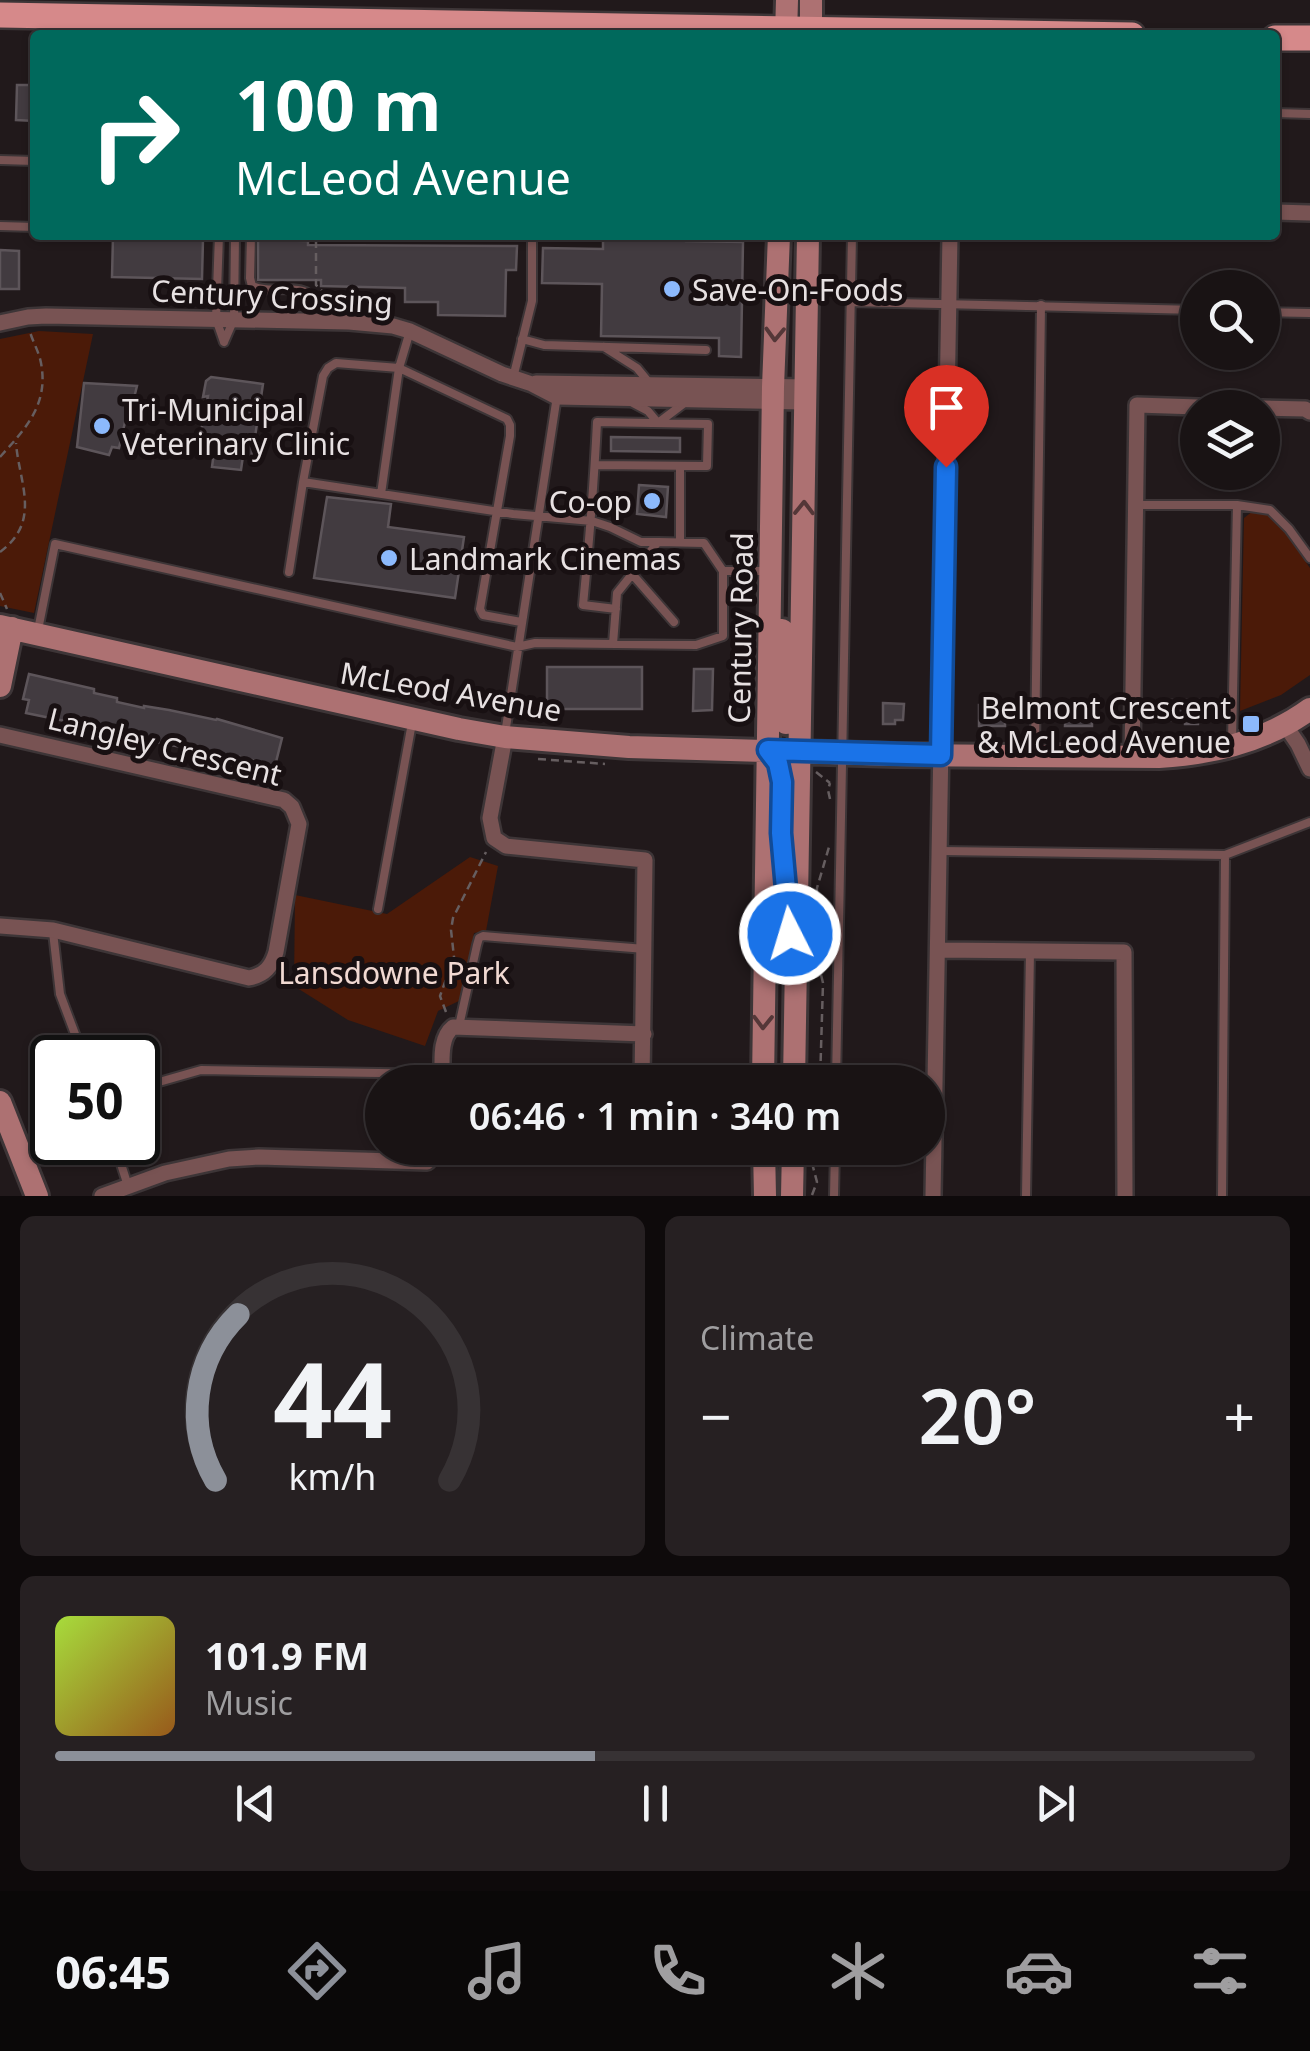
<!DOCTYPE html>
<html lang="en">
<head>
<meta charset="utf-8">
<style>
	:root { --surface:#191314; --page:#262022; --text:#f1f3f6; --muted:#9f9ea0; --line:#373234; --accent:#8c9099 }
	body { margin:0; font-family:"Noto Sans",sans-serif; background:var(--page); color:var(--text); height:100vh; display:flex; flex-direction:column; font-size:38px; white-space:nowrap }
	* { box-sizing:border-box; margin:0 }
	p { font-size:32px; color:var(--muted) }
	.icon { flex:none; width:55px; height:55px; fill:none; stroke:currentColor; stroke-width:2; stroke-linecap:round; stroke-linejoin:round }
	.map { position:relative; height:1196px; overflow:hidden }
	.side { display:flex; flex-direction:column; gap:20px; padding:20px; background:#0e0a0b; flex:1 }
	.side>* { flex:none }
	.guide { position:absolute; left:30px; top:30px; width:1250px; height:210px; border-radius:10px; box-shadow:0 2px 8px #0004,0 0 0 2px var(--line); background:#00695c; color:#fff; overflow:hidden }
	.buttons { position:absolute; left:1180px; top:270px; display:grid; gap:20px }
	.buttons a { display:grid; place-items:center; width:100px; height:100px; border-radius:50%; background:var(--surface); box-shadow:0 2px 8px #0004,0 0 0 2px var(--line); font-size:50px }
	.speed { position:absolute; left:30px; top:1035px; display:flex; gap:20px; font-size:50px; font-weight:700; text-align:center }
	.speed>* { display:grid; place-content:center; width:130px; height:130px; border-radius:50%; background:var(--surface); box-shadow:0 2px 8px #0004,0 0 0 2px var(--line); line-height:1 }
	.speed .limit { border:5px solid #111; border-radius:15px; background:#fff; color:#111 }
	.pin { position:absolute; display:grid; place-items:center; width:85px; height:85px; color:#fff; margin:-102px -42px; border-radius:50% 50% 50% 0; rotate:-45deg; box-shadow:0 0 10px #0007 }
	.pin .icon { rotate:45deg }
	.me { position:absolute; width:110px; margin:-55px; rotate:355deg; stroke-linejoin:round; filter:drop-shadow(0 0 8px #0008) }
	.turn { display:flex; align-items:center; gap:35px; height:210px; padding:0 40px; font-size:45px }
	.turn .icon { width:130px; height:130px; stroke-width:2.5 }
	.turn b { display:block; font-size:70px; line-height:85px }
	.big { font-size:75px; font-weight:600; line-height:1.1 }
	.side .tile { flex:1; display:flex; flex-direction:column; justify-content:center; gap:15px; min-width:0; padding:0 35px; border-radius:15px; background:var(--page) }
	.side .dial { align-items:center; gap:0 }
	.dial svg { height:260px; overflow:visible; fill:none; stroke:var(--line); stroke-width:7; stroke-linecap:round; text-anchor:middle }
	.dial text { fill:var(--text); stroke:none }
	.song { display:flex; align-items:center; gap:30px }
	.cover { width:120px; height:120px; border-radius:15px; background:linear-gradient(135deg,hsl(80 70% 55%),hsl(30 70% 35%)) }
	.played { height:10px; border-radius:5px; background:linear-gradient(90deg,var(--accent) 45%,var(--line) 45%) }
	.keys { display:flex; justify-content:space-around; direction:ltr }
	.heat { display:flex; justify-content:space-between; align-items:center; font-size:55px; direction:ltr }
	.side .tiles { flex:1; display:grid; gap:20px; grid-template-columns:1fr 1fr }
	.tile:last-child { grid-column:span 2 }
	.trip { position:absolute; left:365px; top:1065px; width:580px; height:100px; border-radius:50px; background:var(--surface); box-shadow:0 2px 8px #0004,0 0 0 2px var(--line); font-weight:600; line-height:100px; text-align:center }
	.tab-bar { display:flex; height:160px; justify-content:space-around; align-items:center; background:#0a0808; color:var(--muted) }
	.tab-bar .icon { width:70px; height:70px }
	.tab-bar .active { color:var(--accent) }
	.tab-bar b { font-size:45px; color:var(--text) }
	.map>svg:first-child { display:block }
</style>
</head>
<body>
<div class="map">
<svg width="1310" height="1196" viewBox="0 0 1310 1196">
	<rect width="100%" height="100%" fill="#21191b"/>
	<path fill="#4b1a08" d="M39,331L93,334L34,613L0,606V339Z
		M1253,511H1265L1275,518L1310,568V675L1281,695L1240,711L1244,518Z
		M470,857L498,866L486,931L474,933L461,1000L438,1011L425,1046L348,1020L294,986L295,895L387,914Z"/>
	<path fill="#423b40" stroke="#5d555a" stroke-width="2.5" d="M17,85H35V121L16,120Z
		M603,235H686V241L743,242L741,357L719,356V338L601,336L602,284L542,283L543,248L603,249Z
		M113,236L203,239L202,279L112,277Z
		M258,240L308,241V245L517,246L516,270H506L505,316L438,315V302H405V288L321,286V280H258Z
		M0,250L19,251V289H0Z
		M211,377L263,384L252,457L243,456L241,470L212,467L214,452L197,451L208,396L203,397L206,381Z
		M84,383L137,386L132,406L129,405L119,448L112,447L109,455L77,447Z
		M611,437L680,438V452L611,451Z
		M639,485L668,487L666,517L637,514Z
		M327,497L391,504L388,527L464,537L455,598L314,578Z
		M547,667H642V709H547Z
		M694,669H713L712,710L693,711Z
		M29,674L94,689V693L117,698V702L144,708V706L169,710L216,720L217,719L282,738L275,766L229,754L228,756L150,741L104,729L26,713L29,700L23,699Z
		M1170,700H1199L1198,724H1185V721L1170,720Z
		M883,703L904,704L903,720H895V724H883Z
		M979,705H1005V726H979Z
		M1066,705L1092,706V726H1065Z"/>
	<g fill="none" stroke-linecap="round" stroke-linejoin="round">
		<g stroke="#3d3537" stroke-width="12">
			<path id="lane" d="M1275,113L1310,114
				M0,160L35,161
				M0,226L35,227
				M219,235L216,319L224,342
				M251,235L250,278L252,286C269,294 289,285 306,292L309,304V321
				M850,302L1198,310
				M1262,312L1310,313
				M522,339L544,345L706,350
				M224,342L234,319L235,235
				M604,347L637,368L651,385
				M513,378L532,301V235
				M631,402L648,411L658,423L687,401
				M595,465L707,466L708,424L597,422C594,484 589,544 583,605L616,609
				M303,482L323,376L328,368L336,363L399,368L410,331
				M381,494L399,368L507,419L510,425V436L480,609L483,615L521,622
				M1135,505H1237L1270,510L1289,529L1310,558
				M680,542V466
				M289,572L303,482L513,514L592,521L610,527L641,542H658
				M632,574L674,622
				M38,630L55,544L517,647L535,643L696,645L723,636V571H766
				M613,644L617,593L658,542L704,543L723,571
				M505,734L557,396
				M1232,742L1237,505
				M1035,751L1041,305
				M941,851L1225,855L1310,822
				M378,909L412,723
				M53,932L60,994L84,1058
				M459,1026L477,945L479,938L483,936L645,949
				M836,1082L852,235
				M138,1088L201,1070L442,1074
				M114,1142L128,1186
				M834,1196L835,1148
				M1026,1196L1030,951
				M1222,1196L1225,855"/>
		</g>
		<g stroke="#3d3537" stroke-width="20">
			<path id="street" d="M1275,212L1310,213
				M0,323L28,317L46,316L349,322L393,326L410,331L502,374L532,384L557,397L805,402
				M536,383L806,387
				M1262,408L1305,409L1310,412
				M1285,725L1298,744L1310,769
				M0,735L284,800L292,807L299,824L276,952C272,966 265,975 249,978L53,930L0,926
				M505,737L490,818L494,838L506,846L645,860L642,1082
				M1132,758L1137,405L1229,408
				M938,950L1124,952L1125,1196
				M442,1082C443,1065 438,1039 453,1027L644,1034
				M640,1155V1148
				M102,1196L165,1173L229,1159L259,1157L427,1162L441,1148
				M933,1196L950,235"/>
		</g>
		<g stroke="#3d3537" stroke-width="28">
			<path id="secondary" d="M786,35L787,0
				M811,35V0
				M0,626L459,729L505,737L629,747L896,755L1159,757C1212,754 1266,741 1310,709
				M782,630L786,673V723
				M0,686L12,628
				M763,1082L773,387L779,235
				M794,1082L808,235
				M0,1102L37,1196
				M764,1148L765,1196
				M792,1196L793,1148"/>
		</g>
		<g stroke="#3d3537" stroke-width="30">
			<path id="primary" d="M0,15L1132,35
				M1275,38H1310"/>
		</g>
		<path stroke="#665e60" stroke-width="2.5" stroke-dasharray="8 5" stroke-linecap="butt" d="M316,240V285L323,292L322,304
			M0,457C25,429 49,405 41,363C39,352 33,342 30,332
			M0,552C42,521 19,483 16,443
			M0,593L7,609
			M538,759L605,764
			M816,772L830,783
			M830,799L828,790L830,783
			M816,932L817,888L829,847
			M815,950L823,983L820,1082
			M446,1012L440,996L454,957L451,930L453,918L486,852
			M812,1195L817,1182L812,1163L817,1148"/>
		<use href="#lane" stroke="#785353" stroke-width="8"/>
		<use href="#street" stroke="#785353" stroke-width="15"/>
		<use href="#secondary" stroke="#ad7172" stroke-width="22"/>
		<use href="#primary" stroke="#d6898a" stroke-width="25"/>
	</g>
	<defs><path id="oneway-chevron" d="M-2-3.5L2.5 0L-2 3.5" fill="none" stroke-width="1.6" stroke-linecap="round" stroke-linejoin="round" transform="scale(2.5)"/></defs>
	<g stroke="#543738">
		<use href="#oneway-chevron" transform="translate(775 334) rotate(92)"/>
		<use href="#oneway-chevron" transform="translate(804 508) rotate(-89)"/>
		<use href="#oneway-chevron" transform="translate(763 1022) rotate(91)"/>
	</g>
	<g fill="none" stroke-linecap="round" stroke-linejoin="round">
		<g stroke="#114b97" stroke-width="25">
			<path id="route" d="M790,934L781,833L782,782L778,763L768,750L941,755L946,467"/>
		</g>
		<use href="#route" stroke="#1a73e8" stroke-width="18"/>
	</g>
	<g fill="#8cb9fc" stroke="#181012" stroke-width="4">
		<circle cx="672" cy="289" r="10"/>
		<circle cx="102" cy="426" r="10"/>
		<circle cx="652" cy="501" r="10"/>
		<circle cx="389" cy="558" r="10"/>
		<rect x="1241" y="714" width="20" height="20" rx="5"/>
	</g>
	<g text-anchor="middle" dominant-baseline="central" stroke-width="10" stroke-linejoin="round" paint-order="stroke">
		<g font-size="30" fill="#e7e1e2" stroke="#181012" text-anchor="start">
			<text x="692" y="289">Save-On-Foods</text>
			<text x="122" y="409">Tri-Municipal<tspan x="122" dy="34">Veterinary Clinic</tspan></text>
			<text x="632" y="501" text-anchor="end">Co-op</text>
			<text x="409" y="558">Landmark Cinemas</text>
			<text x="1231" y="707" text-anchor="end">Belmont Crescent<tspan x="1231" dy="34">&amp; McLeod Avenue</tspan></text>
		</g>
		<g font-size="30" fill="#e7e1e2" stroke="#181012">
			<text transform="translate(272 296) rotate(3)">Century Crossing</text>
			<text transform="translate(740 628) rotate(-89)">Century Road</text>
			<text transform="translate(451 691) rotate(10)">McLeod Avenue</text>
			<text transform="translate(165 746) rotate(14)">Langley Crescent</text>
		</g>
		<g font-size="30" fill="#f1d9d2" stroke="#181012">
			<text x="394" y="972">Lansdowne Park</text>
		</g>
	</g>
</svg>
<div class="buttons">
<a><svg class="icon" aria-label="search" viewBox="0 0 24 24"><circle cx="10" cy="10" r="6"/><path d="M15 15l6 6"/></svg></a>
<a><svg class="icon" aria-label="layers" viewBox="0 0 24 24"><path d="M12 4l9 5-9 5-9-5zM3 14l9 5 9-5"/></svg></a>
</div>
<div class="speed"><div class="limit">50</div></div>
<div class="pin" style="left:946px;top:467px;background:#d93025"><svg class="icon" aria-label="arrive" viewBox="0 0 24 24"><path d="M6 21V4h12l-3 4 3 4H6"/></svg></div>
<svg class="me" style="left:790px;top:934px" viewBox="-20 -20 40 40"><circle r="17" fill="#1a73e8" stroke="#fff" stroke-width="3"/><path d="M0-11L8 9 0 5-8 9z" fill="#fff"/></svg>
<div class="trip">06:46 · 1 min · 340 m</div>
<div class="guide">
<div class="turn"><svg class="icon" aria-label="right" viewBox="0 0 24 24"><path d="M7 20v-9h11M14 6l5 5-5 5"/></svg><div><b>100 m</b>McLeod Avenue</div></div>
</div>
</div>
<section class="side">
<div class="tiles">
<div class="tile dial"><svg viewBox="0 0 100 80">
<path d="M14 69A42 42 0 1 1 86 69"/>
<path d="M14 69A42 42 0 0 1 21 18" stroke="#8c9099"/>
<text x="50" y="56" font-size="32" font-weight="700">44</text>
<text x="50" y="72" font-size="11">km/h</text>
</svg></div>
<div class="tile"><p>Climate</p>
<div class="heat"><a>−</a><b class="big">20°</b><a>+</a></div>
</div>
<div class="tile">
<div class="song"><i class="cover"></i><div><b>101.9 FM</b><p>Music</p></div></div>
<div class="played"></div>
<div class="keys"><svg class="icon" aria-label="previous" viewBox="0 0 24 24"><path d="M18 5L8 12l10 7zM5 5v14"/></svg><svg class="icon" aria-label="pause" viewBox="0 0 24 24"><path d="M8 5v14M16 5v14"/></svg><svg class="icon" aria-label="next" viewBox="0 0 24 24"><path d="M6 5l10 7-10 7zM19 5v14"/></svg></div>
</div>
</div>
</section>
<nav class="tab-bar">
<b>06:45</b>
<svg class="icon active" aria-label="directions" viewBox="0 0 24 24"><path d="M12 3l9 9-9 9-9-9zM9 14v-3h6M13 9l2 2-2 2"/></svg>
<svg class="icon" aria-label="music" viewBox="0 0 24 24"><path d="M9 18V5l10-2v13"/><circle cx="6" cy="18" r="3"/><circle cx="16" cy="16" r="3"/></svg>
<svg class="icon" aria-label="phone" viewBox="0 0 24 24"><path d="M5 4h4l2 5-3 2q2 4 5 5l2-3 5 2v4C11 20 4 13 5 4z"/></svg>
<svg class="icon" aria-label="climate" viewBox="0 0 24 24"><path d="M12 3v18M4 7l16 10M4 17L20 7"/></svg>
<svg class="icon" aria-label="car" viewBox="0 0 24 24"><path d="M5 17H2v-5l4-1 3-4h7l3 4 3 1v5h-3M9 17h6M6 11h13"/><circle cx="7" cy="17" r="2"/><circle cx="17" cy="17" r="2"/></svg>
<svg class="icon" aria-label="filters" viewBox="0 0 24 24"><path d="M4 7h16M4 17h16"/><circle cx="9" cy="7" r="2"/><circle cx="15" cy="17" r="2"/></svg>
</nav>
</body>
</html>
